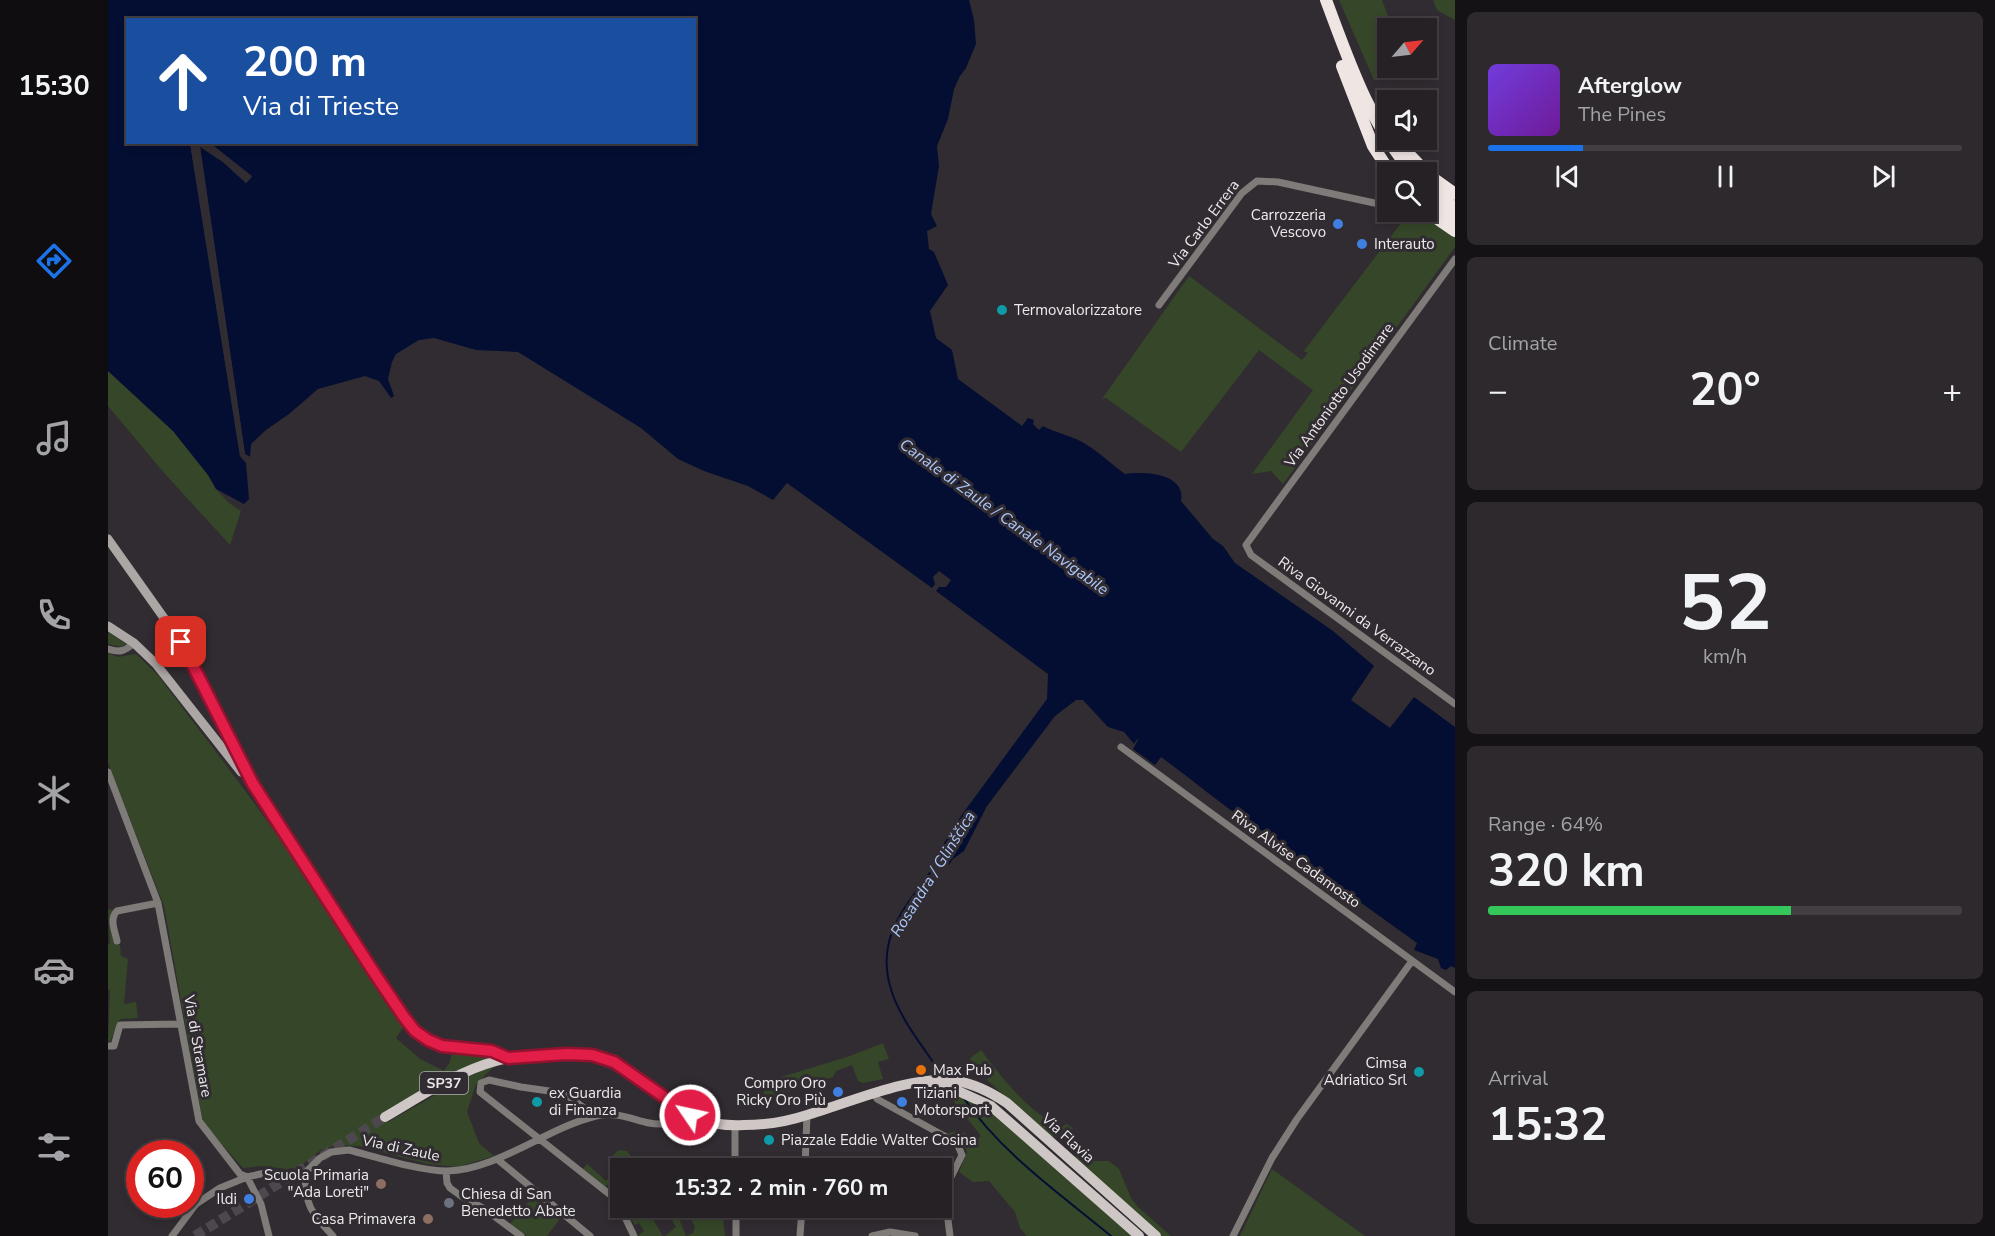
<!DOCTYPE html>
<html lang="en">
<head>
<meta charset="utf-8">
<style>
	:root { --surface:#252125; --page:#2d292d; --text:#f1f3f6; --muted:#a3a3a7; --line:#423e42; --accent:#1a73e8 }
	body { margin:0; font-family:"Nunito Sans",sans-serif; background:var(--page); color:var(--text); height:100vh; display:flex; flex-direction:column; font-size:22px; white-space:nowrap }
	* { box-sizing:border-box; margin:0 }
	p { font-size:20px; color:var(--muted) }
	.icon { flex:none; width:33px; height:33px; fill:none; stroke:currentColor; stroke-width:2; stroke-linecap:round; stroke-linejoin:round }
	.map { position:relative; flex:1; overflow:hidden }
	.side { display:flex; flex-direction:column; gap:12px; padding:12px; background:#141214; width:540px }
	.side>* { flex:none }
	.guide { position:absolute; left:18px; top:18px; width:570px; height:126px; border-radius:0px; box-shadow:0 3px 9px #0003,0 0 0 2px var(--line); background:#1a4fa0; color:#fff; overflow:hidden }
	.needle { width:39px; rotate:62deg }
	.fabs { position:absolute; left:1269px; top:18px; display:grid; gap:12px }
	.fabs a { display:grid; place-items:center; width:60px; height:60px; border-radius:0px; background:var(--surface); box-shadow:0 3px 9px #0003,0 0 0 2px var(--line); font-size:30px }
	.speed { position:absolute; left:18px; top:1140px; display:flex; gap:12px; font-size:30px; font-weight:700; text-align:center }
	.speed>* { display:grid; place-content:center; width:78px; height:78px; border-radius:50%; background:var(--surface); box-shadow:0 3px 9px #0003,0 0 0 2px var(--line); line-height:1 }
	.speed .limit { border:9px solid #d22; background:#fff; color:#111 }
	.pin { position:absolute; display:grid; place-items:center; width:51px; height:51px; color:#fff; margin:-26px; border-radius:12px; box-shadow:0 3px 9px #0006 }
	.me { position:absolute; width:66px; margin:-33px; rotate:304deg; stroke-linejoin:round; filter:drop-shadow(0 0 4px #0008) }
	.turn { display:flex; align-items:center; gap:21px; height:126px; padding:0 18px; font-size:27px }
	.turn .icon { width:78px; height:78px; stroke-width:2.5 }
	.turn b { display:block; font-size:42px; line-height:51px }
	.big { font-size:45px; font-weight:700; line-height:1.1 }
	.side .card { flex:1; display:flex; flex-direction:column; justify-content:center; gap:9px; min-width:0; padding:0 21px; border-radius:9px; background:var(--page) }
	.side .dial { align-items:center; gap:0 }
	.dial b { font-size:78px; line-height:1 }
	.song { display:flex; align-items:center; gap:18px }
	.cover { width:72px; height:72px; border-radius:9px; background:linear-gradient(135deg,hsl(260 70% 55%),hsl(280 70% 35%)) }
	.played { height:6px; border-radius:3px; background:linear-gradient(90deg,var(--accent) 20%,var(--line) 20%) }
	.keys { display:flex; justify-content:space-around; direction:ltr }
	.heat { display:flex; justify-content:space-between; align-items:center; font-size:33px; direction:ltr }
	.charge { height:9px; border-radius:4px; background:linear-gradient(90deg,#34c759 64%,var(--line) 0) }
	.trip { position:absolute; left:502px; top:1158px; width:342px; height:60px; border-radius:0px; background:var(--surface); box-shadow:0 3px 9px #0003,0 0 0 2px var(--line); font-weight:700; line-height:60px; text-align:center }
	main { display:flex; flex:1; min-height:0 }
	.dock { display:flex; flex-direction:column; width:108px; justify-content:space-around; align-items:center; background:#0f0d0f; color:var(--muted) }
	.dock .icon { width:42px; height:42px }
	.dock .current { color:var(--accent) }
	.dock b { font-size:27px; color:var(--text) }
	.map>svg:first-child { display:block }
</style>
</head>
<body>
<main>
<nav class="dock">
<b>15:30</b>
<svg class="icon current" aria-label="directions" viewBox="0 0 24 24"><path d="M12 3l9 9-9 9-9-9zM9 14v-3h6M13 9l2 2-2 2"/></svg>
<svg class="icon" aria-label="music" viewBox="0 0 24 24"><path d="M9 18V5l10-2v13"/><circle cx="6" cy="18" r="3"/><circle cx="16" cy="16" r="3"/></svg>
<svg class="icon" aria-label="phone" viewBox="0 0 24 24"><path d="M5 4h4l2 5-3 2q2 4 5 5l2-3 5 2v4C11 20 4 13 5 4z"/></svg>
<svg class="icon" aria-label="climate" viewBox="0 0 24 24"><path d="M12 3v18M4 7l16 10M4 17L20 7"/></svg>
<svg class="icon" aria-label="car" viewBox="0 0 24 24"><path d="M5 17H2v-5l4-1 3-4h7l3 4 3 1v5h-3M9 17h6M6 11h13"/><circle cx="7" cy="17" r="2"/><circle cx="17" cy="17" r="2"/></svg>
<svg class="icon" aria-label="filters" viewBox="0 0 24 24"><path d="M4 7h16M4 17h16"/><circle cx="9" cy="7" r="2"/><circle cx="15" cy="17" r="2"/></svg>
</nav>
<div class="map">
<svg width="1347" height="1236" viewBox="0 0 1347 1236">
	<rect width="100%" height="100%" fill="#312c31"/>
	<path fill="#354728" d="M1231,0H1274L1281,19L1299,27L1298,28H1280V68H1289L1266,80Z
		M1325,0H1347V20L1329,10Z
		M1299,215L1319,219L1347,230V247L1175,484L1163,471L1144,474L1205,390L1151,350L1073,452L998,398L994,399L1081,276L1194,360L1200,353L1196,351Z
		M0,371L65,431L100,475L108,489L121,503L133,511L122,545L57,474L0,406Z
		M0,632L19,644L13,647L0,644Z
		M0,653L10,657L28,654L49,674C91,730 135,786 175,843C217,903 252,968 296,1026L288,1038L312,1059L336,1071L342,1062L344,1052H372L384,1057L336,1077L275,1112L280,1122L359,1077L388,1065L368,1084L359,1112L371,1143L386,1156L350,1167L319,1164L251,1146L229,1145L213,1150L191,1167L179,1169L154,1166L135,1168L95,1123L56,906L0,763Z
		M5,909C0,921 3,933 7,945H12L13,956L20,959L16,1004L28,1002L30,1018L12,1019L2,1042L0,1041L2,991L0,989V945L2,944L0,910Z
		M775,1043L781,1059L770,1062L775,1079L755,1083L750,1081L744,1065L728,1071L725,1077L669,1094L656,1101L653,1100L657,1089V1082L742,1056Z
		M873,1050C892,1075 924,1118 955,1126L959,1124L965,1128C958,1136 949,1139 939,1135L879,1080L881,1076L864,1062L862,1058Z
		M840,1094L861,1099L883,1111L1025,1236H919L912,1228L907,1212L881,1181L865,1182L851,1172L859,1152L856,1144L840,1133C852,1129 859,1133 868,1141L873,1136Z
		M511,1150L519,1151L531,1168H513V1205L506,1195L509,1186L502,1181L498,1187L475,1169L479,1164L498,1181L510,1167L502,1158Z
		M966,1151L977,1161H1001L1011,1169L1023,1198L1030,1207L1063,1236H1052L968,1158Z
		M1164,1169L1257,1236H1132Z
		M427,1194L454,1216L439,1236H419L402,1224Z
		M515,1208H538L555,1236H530L536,1231L531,1223L527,1225Z
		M557,1208H567L578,1236H557L568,1227Z
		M614,1209L617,1236H579L585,1233L587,1227L580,1213Z"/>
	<path fill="#030e32" d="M0,0H861L866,20L868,44L858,68L852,76L846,89L840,119L829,146L831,166L823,214L829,226L819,231L821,249L826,252L840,285L822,311L828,338L844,350L850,379L914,426L920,418L926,420L925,424L931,430L935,426C948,433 961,435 974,442C989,450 1003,464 1017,474C1036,471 1078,473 1073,501L1105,539L1115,546L1127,563L1225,631L1266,666L1243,700L1282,728L1306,697L1347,727V968L1343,966L1338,970L1333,968L1330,959L1306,950L1309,943L1185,854C1172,837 1158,835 1140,822C1110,802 1082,778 1053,757L1047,765L1025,749L1030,740L1029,739L1026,744L1016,732L1000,727L975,700H968L947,716L879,806L856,851L845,859L841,865L828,856L853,816L939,699L940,674L828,591L831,587H838L843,580L831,571L825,577L827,584L824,588L679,483L665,500L640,486L596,471L570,459L533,428L410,352L368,350L326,338L311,340L288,354L284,362L280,379L286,396L283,398L271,381L257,376L210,389L181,414L158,430L143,444L142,457L137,454L92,146L115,162L138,183L144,176L102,143L586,142V20H20V142L82,143L132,456L138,463L141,499L136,504L108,489L100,475L65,431L0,371Z"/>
	<path fill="#312c31" d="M85,142L127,409L89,145L94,144L117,159L138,179L140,177L99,143H102L144,177L138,183L115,162L92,147L137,454L142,457L137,460L132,456L82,143Z"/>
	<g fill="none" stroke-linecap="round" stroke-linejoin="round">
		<path stroke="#030e32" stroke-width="2" d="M833,858C819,878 802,897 790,919C757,979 802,1028 835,1076
			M855,1097C893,1153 951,1193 1003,1236"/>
		<path stroke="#4d484d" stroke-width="10" stroke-dasharray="10 5" stroke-linecap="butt" d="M87,1236L277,1117"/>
		<path stroke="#7e7b79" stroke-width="7" d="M1298,212L1319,214
			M1347,259L1138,545L1143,555L1347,704
			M1051,305L1134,193L1149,181L1170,182L1280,206
			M0,649C12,653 17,651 26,643
			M1013,747L1347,992
			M0,772L50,903L91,1121L132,1174L139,1177
			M9,941C7,931 1,919 9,911L50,903
			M0,1046H6L12,1025L72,1024
			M766,1093L769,1099L849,1143L854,1155L839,1185L837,1196L842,1236
			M487,1116L460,1096L448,1092L413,1087L381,1080L373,1083L372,1092L505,1197L513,1209L526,1236
			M555,1122L571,1108
			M627,1125V1168
			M389,1159L482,1236
			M697,1168L699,1115
			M338,1171L339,1183L342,1188L353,1196L375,1208L413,1236
			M197,1173C197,1206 203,1212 225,1236
			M139,1177L153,1204L161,1236
			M628,1208V1236
			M64,1236L88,1204L112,1188L139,1177L157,1173L190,1176L197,1173L212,1158L223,1152L241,1150C268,1157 312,1171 339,1171C389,1170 439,1128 488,1116C507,1111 523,1119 541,1123C556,1126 575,1122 591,1121
			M692,1236L694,1208
			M764,1236L782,1232L807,1236
			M1125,1236L1164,1158L1189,1119L1304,961"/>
		<path stroke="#aca6a4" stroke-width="9" d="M0,539L73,642L138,774L295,1017C314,1039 334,1048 363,1050C376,1050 388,1050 400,1058
			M0,626L26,643L48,664L133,772"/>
		<path stroke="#cfc7c5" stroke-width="10" d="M821,1087L850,1091L883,1106L1031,1236
			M277,1117C313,1096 348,1072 388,1061C406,1056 424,1055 443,1054C464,1053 486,1053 506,1062L582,1115C599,1124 617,1126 636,1125C657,1125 678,1122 699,1115C741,1103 804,1074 849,1081C867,1084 884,1093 899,1103L1048,1236"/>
		<path stroke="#efe6e3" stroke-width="12" d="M1218,0C1241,61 1261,122 1304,172
			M1234,66L1265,146L1282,172
			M1292,145L1318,172
			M1318,173L1347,194"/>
		<path stroke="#efe6e3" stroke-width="12" d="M1318,186L1347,208
			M1318,198L1347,218
			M1318,211L1347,231"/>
	</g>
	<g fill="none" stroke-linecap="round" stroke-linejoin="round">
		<g stroke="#92132f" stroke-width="15">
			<path id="route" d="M73,642L145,784L265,971L296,1017L307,1031L320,1040L334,1046L384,1051L400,1058L458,1054L484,1055L506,1062L582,1115"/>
		</g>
		<use href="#route" stroke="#e11d48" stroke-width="10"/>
	</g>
	<g fill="#3f7fe0" stroke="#312c31" stroke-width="2">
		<circle cx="1230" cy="224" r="6"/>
		<circle cx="1254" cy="244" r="6"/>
		<circle cx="730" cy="1092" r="6"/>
		<circle cx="794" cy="1102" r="6"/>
		<circle cx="141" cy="1199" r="6"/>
	</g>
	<g fill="#0f9aa8" stroke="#312c31" stroke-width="2">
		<circle cx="894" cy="310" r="6"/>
		<circle cx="1311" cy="1072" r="6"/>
		<circle cx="429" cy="1102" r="6"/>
		<circle cx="661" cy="1140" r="6"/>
	</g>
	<circle fill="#e8710a" stroke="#312c31" stroke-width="2" cx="813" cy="1070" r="6"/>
	<g fill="#8d6e63" stroke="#312c31" stroke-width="2">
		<circle cx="273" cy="1184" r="6"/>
		<circle cx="320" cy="1219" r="6"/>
	</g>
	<circle fill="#6b7280" stroke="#312c31" stroke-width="2" cx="341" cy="1203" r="6"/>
	<g text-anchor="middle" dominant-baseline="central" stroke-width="6" stroke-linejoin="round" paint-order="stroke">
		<rect fill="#312c31" stroke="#b4b0b4" stroke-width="1.5" x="312" y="1072" width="48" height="22" rx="4.5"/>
		<g font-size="14" font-weight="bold" fill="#ece9ec">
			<text x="336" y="1083">SP37</text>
		</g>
		<g font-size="15" fill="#ece9ec" stroke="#312c31" text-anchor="start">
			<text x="1218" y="215" text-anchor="end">Carrozzeria<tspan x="1218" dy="17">Vescovo</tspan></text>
			<text x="1266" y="244">Interauto</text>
			<text x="906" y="310">Termovalorizzatore</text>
			<text x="1299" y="1063" text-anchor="end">Cimsa<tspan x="1299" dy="17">Adriatico Srl</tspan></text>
			<text x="825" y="1070">Max Pub</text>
			<text x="718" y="1083" text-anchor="end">Compro Oro<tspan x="718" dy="17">Ricky Oro Più</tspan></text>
			<text x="441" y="1093">ex Guardia<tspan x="441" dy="17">di Finanza</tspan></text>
			<text x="806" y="1093">Tiziani<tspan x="806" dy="17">Motorsport</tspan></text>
			<text x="673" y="1140">Piazzale Eddie Walter Cosina</text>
			<text x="261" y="1175" text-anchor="end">Scuola Primaria<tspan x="261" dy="17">"Ada Loreti"</tspan></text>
			<text x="353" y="1194">Chiesa di San<tspan x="353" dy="17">Benedetto Abate</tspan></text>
			<text x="129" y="1199" text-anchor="end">Ildi</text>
			<text x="308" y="1219" text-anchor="end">Casa Primavera</text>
		</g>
		<g font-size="15" fill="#ece9ec" stroke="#312c31">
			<text transform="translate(1096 224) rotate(-53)">Via Carlo Errera</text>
			<text transform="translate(1231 395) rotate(-54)">Via Antoniotto Usodimare</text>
			<text transform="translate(1249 616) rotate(36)">Riva Giovanni da Verrazzano</text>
			<text transform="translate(1188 859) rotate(36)">Riva Alvise Cadamosto</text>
			<text transform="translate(90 1046) rotate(80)">Via di Stramare</text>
			<text transform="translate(960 1138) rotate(42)">Via Flavia</text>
			<text transform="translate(293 1148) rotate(12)">Via di Zaule</text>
		</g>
		<g font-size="16" font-style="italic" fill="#acc8fe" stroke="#312c31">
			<text transform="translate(896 517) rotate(36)">Canale di Zaule / Canale Navigabile</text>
			<text transform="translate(825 874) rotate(-58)">Rosandra / Glinščica</text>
		</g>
	</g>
</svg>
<div class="fabs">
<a><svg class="needle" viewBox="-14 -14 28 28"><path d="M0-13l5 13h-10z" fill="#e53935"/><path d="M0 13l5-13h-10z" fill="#a3a3a7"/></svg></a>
<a><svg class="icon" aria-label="sound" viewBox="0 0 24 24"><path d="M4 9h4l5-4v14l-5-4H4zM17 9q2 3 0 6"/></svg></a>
<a><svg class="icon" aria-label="search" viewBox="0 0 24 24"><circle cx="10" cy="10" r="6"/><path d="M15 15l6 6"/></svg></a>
</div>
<div class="speed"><div class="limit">60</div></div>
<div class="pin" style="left:73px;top:642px;background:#d93025"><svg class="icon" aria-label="arrive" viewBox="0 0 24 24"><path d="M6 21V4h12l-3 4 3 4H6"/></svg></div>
<svg class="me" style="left:582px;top:1115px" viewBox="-20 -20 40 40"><circle r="17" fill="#e11d48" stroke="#fff" stroke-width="3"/><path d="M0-11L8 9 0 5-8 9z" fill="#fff"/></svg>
<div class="trip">15:32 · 2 min · 760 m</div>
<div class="guide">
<div class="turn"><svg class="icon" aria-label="ahead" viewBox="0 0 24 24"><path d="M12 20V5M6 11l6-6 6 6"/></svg><div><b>200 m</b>Via di Trieste</div></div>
</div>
</div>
<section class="side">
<div class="card">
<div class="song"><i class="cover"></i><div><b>Afterglow</b><p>The Pines</p></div></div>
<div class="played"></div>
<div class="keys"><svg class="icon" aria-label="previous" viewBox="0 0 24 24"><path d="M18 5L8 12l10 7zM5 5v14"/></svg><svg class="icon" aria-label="pause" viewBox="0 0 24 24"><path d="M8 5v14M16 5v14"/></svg><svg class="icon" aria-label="next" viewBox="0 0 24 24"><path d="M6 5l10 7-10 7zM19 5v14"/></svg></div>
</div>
<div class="card"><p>Climate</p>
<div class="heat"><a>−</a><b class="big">20°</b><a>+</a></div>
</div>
<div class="card dial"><b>52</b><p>km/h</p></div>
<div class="card"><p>Range · 64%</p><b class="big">320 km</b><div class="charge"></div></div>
<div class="card"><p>Arrival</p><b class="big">15:32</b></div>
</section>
</main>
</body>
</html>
